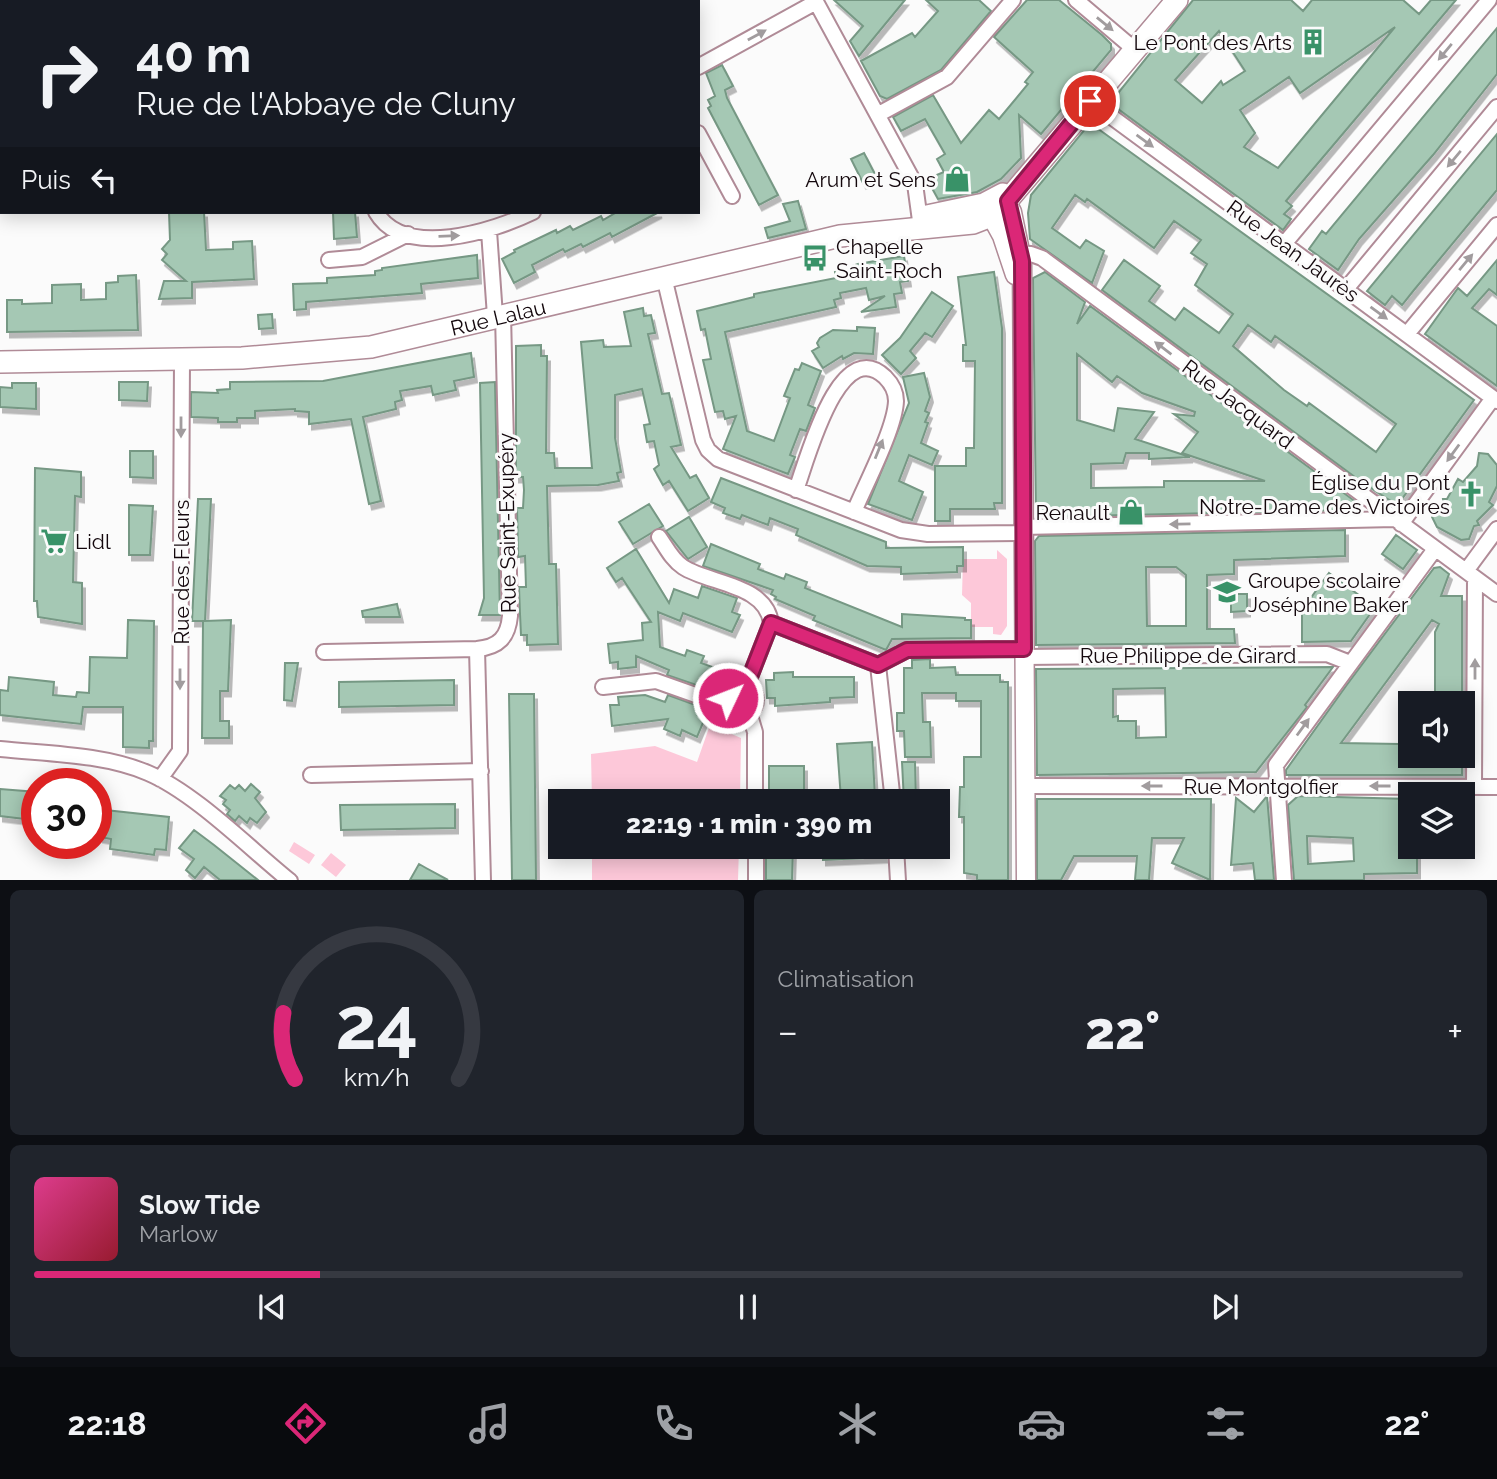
<!DOCTYPE html>
<html lang="fr">
<head>
<meta charset="utf-8">
<style>
	:root { --surface:#171b24; --page:#20242c; --text:#f1f3f6; --muted:#9ea1a6; --line:#363941; --accent:#db2777 }
	body { margin:0; font-family:Raleway,sans-serif; background:var(--page); color:var(--text); height:100vh; display:flex; flex-direction:column; font-size:26px; white-space:nowrap }
	* { box-sizing:border-box; margin:0 }
	p { font-size:23px; color:var(--muted) }
	.icon { flex:none; width:38px; height:38px; fill:none; stroke:currentColor; stroke-width:2; stroke-linecap:round; stroke-linejoin:round }
	.map { position:relative; height:880px; overflow:hidden }
	.drawer { display:flex; flex-direction:column; gap:10px; padding:10px; background:#0d0f14; flex:1 }
	.drawer>* { flex:none }
	.hud { position:absolute; left:0px; top:0px; width:700px; height:214px; box-shadow:0 4px 18px #0003; background:#171b24; color:var(--text); overflow:hidden }
	.controls { position:absolute; left:1398px; top:691px; display:grid; gap:14px }
	.controls a { display:grid; place-items:center; width:77px; height:77px; border-radius:0px; background:var(--surface); box-shadow:0 4px 18px #0003; font-size:35px }
	.speed { position:absolute; left:21px; top:768px; display:flex; gap:14px; font-size:35px; font-weight:700; text-align:center }
	.speed>* { display:grid; place-content:center; width:91px; height:91px; border-radius:50%; background:var(--surface); box-shadow:0 4px 18px #0003; line-height:1 }
	.speed .limit { border:10px solid #d22; background:#fff; color:#111 }
	.pin { position:absolute; display:grid; place-items:center; width:60px; height:60px; color:#fff; margin:-30px; border:4px solid #fff; border-radius:50%; box-shadow:0 2px 7px #0007 }
	.me { position:absolute; width:77px; margin:-38px; rotate:47deg; stroke-linejoin:round; filter:drop-shadow(0 0 5px #0008) }
	.turn { display:flex; align-items:center; gap:24px; height:147px; padding:0 21px; font-size:32px }
	.turn .icon { width:91px; height:91px; stroke-width:2.5 }
	.turn b { display:block; font-size:49px; line-height:60px }
	.then { display:flex; align-items:center; height:66px; padding:0 21px; background:#0003; gap:14px; font-size:26px }
	.big { font-size:52px; font-weight:800; line-height:1.1 }
	.drawer .tile { flex:1; display:flex; flex-direction:column; justify-content:center; gap:10px; min-width:0; padding:0 24px; border-radius:10px; background:var(--page) }
	.drawer .dial { align-items:center; gap:0 }
	.dial svg { height:182px; overflow:visible; fill:none; stroke:var(--line); stroke-width:7; stroke-linecap:round; text-anchor:middle }
	.dial text { fill:var(--text); stroke:none }
	.song { display:flex; align-items:center; gap:21px }
	.cover { width:84px; height:84px; border-radius:10px; background:linear-gradient(135deg,hsl(330 70% 55%),hsl(350 70% 35%)) }
	.played { height:7px; border-radius:4px; background:linear-gradient(90deg,var(--accent) 20%,var(--line) 20%) }
	.keys { display:flex; justify-content:space-around; direction:ltr }
	.heat { display:flex; justify-content:space-between; align-items:center; font-size:38px; direction:ltr }
	.drawer .tiles { flex:1; display:grid; gap:10px; grid-template-columns:1fr 1fr }
	.tile:last-child { grid-column:span 2 }
	.trip { position:absolute; left:548px; top:789px; width:402px; height:70px; border-radius:0px; background:var(--surface); box-shadow:0 4px 18px #0003; font-weight:800; line-height:70px; text-align:center }
	.menu { display:flex; height:112px; justify-content:space-around; align-items:center; background:#090b0e; color:var(--muted) }
	.menu .icon { width:49px; height:49px }
	.menu .selected { color:var(--accent) }
	.menu b { font-size:32px; color:var(--text) }
	.map>svg:first-child { display:block }
</style>
</head>
<body>
<div class="map">
<svg width="1497" height="881" viewBox="0 0 1497 881">
	<defs>
		<filter id="shadow"><feDropShadow dx="3" dy="5.5" stdDeviation="0" flood-color="#0004"/></filter>
	</defs>
	<rect width="100%" height="100%" fill="#fbfbfb"/>
	<path fill="#fdc8d9" d="M142,0H257L255,2Z
		M997,550L1007,559V626L1001,635L993,634V627H971V603L962,595L963,559H997Z
		M710,725L741,738L740,801H592L591,754L655,746L697,762Z
		M294,842L315,855L309,864L289,851Z
		M592,847H739L738,880H592Z
		M331,853L346,865L336,877L321,865Z"/>
	<path fill="#a5c8b4" stroke="#769884" stroke-width="2" fill-rule="evenodd" filter="url(#shadow)" d="M834,0H905L859,56L850,41L863,26Z
		M926,0H979L991,11L941,70L887,99L880,96L861,61L912,33L915,37L938,11Z
		M1027,0H1059L1102,35L1111,44V50L1041,134L1019,115L1021,158L1001,179L977,192L938,199L927,179L944,172L937,159L945,154L925,119L901,131L893,117L933,95L961,143L989,110L999,119L1028,84L1025,82L1033,72L994,37Z
		M1193,0H1291L1303,11L1312,0H1403L1419,14L1431,0H1456L1286,201L1292,206L1284,214L1291,219L1283,230L1110,103ZM1395,27L1278,168L1244,147L1255,133L1240,110L1289,77L1300,93ZM1219,31L1245,71L1223,85L1221,81L1202,103L1175,80Z
		M1497,28V74L1433,155L1359,239L1338,270L1309,249L1322,231L1326,234Z
		M722,65L733,86L725,90L727,98L778,195L759,205L708,108L711,106L708,100L715,96L706,73Z
		M1090,123L1474,400L1399,503H1394L1363,483L1102,290L1124,260L1160,286L1149,301L1175,320L1184,308L1219,333L1233,314L1195,285L1207,264L1191,253L1201,240L1174,221L1154,248L1087,199L1085,202L1075,195L1052,228L1080,248L1086,240L1104,251L1092,283L1030,239L1028,213L1031,195ZM1248,325L1271,342L1275,336L1396,424L1376,452L1309,403L1307,406L1284,390L1233,346Z
		M1497,134V190L1414,290L1402,305L1392,296L1385,305L1367,291Z
		M864,153L877,178L863,183L851,159Z
		M798,201L806,229L768,238L765,228L790,221L783,204Z
		M169,212H204L206,250L233,249V242L252,241L254,279L192,282V298L159,299L164,281H186L162,260L167,254L162,249L170,240Z
		M333,212H355L357,237L334,239Z
		M617,212H659L612,237L610,233L583,247L581,244L565,252L563,249L532,265L535,272L514,283L502,259L515,252L514,250L556,230L557,233L570,226L573,230L601,216L603,220Z
		M477,255L478,278L421,284L422,293L306,302V309L294,310L293,284L327,283V278L375,275V271L382,270V268Z
		M904,256L908,281L900,282L902,293L894,294L896,307L861,312L885,296L869,300L866,288L840,293L841,298L834,300L836,307L725,332L747,431L774,441L790,398L784,396L795,369L799,370L802,363L821,371L808,405L815,408L806,431L800,429L790,455L795,457L788,474L723,449L736,416L725,419L723,411L715,412L703,360L711,359L705,329L701,330L697,311L754,297V294L836,278L835,272L858,264Z
		M1497,260V295L1489,289L1472,308L1497,326V386L1425,334L1458,288L1467,296Z
		M994,272L1002,328V503H994L995,509H950V521H935V466H966V448H974L975,361H963V345H966L958,277Z
		M1045,272L1085,302L1077,324L1090,306L1356,502L1353,510L1036,517L1033,278ZM1077,354L1112,382L1117,376L1142,393L1195,412L1194,416L1174,414L1198,432L1182,453L1265,481H1164V487L1091,488V464L1123,463L1126,453H1149V459L1190,457L1135,439L1154,412L1118,408L1114,431L1077,420Z
		M136,275L138,330L7,332V300H22V304L52,303V285L81,284V300L106,299V283L118,282V276Z
		M932,292L953,306L932,337L925,333L910,351L916,358L901,374L882,355L900,338Z
		M643,308L644,316L651,315L655,333L648,334L662,394L669,393L681,445L671,447L690,478L696,475L709,498L688,511L669,481L663,485L654,469L659,465L654,441L647,442L644,425L650,424L642,389L615,395V438L621,472L617,473L619,481L598,485L547,486L549,564H556L558,644L527,645V635H521L520,614L519,587H526L525,556L518,557L517,508H523L524,490L523,477H516V346L541,345V356H547L546,453H554L555,468H592L581,342L603,340L604,347L631,346L624,312Z
		M272,314L273,328L259,329L258,315Z
		M857,327L875,328L873,354L854,353L843,359L842,356L823,368L812,351L819,347L817,343L820,338L833,330L857,331Z
		M471,353L474,377L454,381L456,390L433,395L431,386L400,391L402,400L395,402L396,409L363,417L381,501L369,504L351,419L309,424V412L295,411V409L255,411V418H237V422H218V418L191,417V392L218,393L217,390L230,389V382L323,381Z
		M924,373L930,397L925,411L929,413L925,422L928,423L921,443L938,451L932,465L909,455L899,481L923,492L912,520L868,504L909,403L903,377Z
		M119,382H148L147,401L119,400Z
		M495,382L500,615H479L484,598L480,383Z
		M12,383H36V409L0,407V387L12,388Z
		M130,451H153V478L130,477Z
		M1479,453L1488,454L1497,465V486L1489,502L1493,505L1477,521L1479,525L1474,526L1469,539L1461,540L1437,527L1432,517L1437,505H1444L1443,499H1447L1458,479L1463,482L1477,466Z
		M35,468L81,472V497L75,496L73,582L82,583V624L38,617L37,601H34Z
		M721,478L886,542V548L963,547V566H957V572L901,574V567L867,566L796,535L798,529L770,518L768,525L742,515L740,519L723,513L725,508L711,502Z
		M198,499H211L205,621L231,620L228,691H220V721H229V738H202L203,621H192Z
		M649,504L663,526L633,544L619,522Z
		M129,505L153,506L150,555H129Z
		M689,517L707,547L688,559L666,531Z
		M1345,530V556L1234,560V574L1207,575V629H1234L1235,643L1036,645L1035,541L1039,536ZM1146,567H1176L1186,575V626H1147Z
		M1396,535L1417,550L1403,569L1382,554Z
		M711,544L760,564L758,569L784,579L786,574L807,582L805,588L902,627V614L965,618V620H971V638L892,639L886,650L813,620L815,616L775,599L776,597L771,594L773,590L703,566Z
		M636,549L669,603L674,589L698,598L702,586L737,598L732,612L740,615L732,632L683,613L680,621L658,612L660,647L685,656L687,650L704,656L701,663L718,669L708,689L667,675L669,670L636,656V667L618,669V662L610,663L608,644L643,640L642,623L651,622L622,578L616,582L607,568Z
		M1440,567L1449,574L1441,596H1462V704H1450L1435,693V632L1439,624L1432,620L1341,743L1399,744V754L1462,756V775H1286V770L1346,686L1434,568Z
		M1329,573L1375,607L1351,641L1302,642V610Z
		M1231,594H1247V611L1231,612Z
		M397,604L400,617H363L362,611Z
		M128,620L154,621L153,741H149V748L123,747V707H83L81,724L0,715V690L8,691L9,677L54,682L53,695L76,697L77,692L89,693L90,657L127,658Z
		M930,659V668L955,667L956,675H1000V682H1008V880H977V875L964,873V817H959L960,787H964V757H981V701H956V693H922L923,722H930L931,757H905L904,731H897V713H904V668H912V660Z
		M285,663H298L292,701L284,700Z
		M1333,667L1305,705L1307,707L1256,772L1037,775L1036,669ZM1165,688L1166,737L1136,738V721H1118V716L1113,717V689Z
		M793,672V677H854V697L830,698V702L775,706V698H767L766,680H774V673Z
		M454,680V705L339,707V682Z
		M509,694H534L536,880H512Z
		M645,695L665,702L668,695L701,707L698,715L705,718L697,737L682,730L680,736L664,729L668,719L612,726L610,705H619L618,697Z
		M872,742L875,797L841,799L837,744Z
		M902,762H915L916,802H904Z
		M769,766H804V802H769Z
		M251,784L260,792L255,798L266,812L257,823L250,818L247,823L239,816L235,821L227,814L230,810L223,804L226,800L220,796L230,785L235,789L239,785L245,791Z
		M0,789L37,792V817L33,820L0,816Z
		M1267,796L1274,880H1255L1253,863L1231,865L1236,798L1254,812Z
		M1298,796L1410,799V847H1417V873L1364,874V880H1294L1288,805ZM1307,836L1353,838L1354,861L1308,864Z
		M1037,799H1211L1210,880L1172,863L1184,838H1152L1149,880H1135L1137,856H1074L1061,880H1037Z
		M455,804V828L341,830L340,805Z
		M96,809L169,817L166,850L155,849L154,855L110,849L111,839L100,837L101,824L96,823Z
		M194,830L214,845L258,880H220L204,867L195,878L186,870L194,859L179,848Z
		M766,847H793L792,880H766Z
		M823,847H883L884,857L823,860Z
		M419,864L426,868L448,880H410Z"/>
	<g fill="none" stroke-linecap="round" stroke-linejoin="round">
		<g stroke="#b08b97" stroke-width="18">
			<path id="minor" d="M526,0L527,2
				M677,0L678,2
				M815,0L915,184L921,228
				M1076,0L1134,49
				M367,2V0
				M698,67L816,2
				M1090,101L1497,401
				M879,114L947,77L1013,0
				M698,133L732,196
				M376,212C404,260 494,231 533,212
				M489,231L495,316
				M1284,244L1489,0
				M1011,253L1031,254L1042,258L1497,594
				M329,260L362,257L408,234
				M664,277L703,440L708,450L718,459L901,530L928,534L1022,533
				M1346,289L1497,107
				M1407,334L1497,225
				M796,490C806,464 839,333 885,377C892,384 896,392 896,401C895,429 865,485 854,512
				M1401,524L1493,398
				M1022,527L1395,519
				M659,537C666,547 672,560 683,567C709,584 766,584 771,623L878,665L907,650L1024,649
				M1466,571L1497,529
				M324,652L477,649
				M1024,657L1327,654L1350,663
				M878,665L893,802
				M728 700a14 14 0 1 1 28 0a14 14 0 1 1-28 0Z
				M603,687L656,681L704,698L728,701
				M746,687L771,623
				M749,712L755,732V802
				M0,749C49,754 103,754 148,773C195,793 249,848 290,881
				M311,775L481,771
				M160,779L180,751L182,359
				M1025,786L1497,787
				M1474,787L1475,578
				M756,847V881
				M896,847L898,881
				M483,881L477,649C499,647 508,637 510,616L503,314
				M1284,881L1276,765L1435,549"/>
		</g>
		<g stroke="#b08b97" stroke-width="21">
			<path id="tertiary" d="M1003,194L1012,212L1022,261L1026,881
				M985,205L1002,236L1015,275"/>
		</g>
		<g stroke="#b08b97" stroke-width="24">
			<g id="secondary">
				<path d="M927,216L984,204L1003,194"/>
				<path id="s1" d="M0,362L242,358L371,347L840,236L973,223L991,216L1006,202L1177,0"/>
			</g>
		</g>
		<use href="#minor" stroke="#fff" stroke-width="14"/>
		<use href="#tertiary" stroke="#fff" stroke-width="18"/>
		<use href="#secondary" stroke="#fff" stroke-width="21"/>
	</g>
	<defs><path id="oneway-solid" d="M-6-.8H1V-3.2L6.5 0L1 3.2V.8H-6Z" transform="scale(1.75)"/></defs>
	<g fill="#a19c9e">
		<use href="#oneway-solid" transform="translate(1105 24) rotate(39)"/>
		<use href="#oneway-solid" transform="translate(757 35) rotate(-29)"/>
		<use href="#oneway-solid" transform="translate(1445 52) rotate(130)"/>
		<use href="#oneway-solid" transform="translate(1145 141) rotate(36)"/>
		<use href="#oneway-solid" transform="translate(1454 159) rotate(130)"/>
		<use href="#oneway-solid" transform="translate(449 236) rotate(-2)"/>
		<use href="#oneway-solid" transform="translate(1466 262) rotate(-50)"/>
		<use href="#oneway-solid" transform="translate(1379 313) rotate(36)"/>
		<use href="#oneway-solid" transform="translate(1163 348) rotate(-143)"/>
		<use href="#oneway-solid" transform="translate(181 427) rotate(90)"/>
		<use href="#oneway-solid" transform="translate(879 449) rotate(-68)"/>
		<use href="#oneway-solid" transform="translate(1453 453) rotate(126)"/>
		<use href="#oneway-solid" transform="translate(1180 524) rotate(179)"/>
		<use href="#oneway-solid" transform="translate(1475 669) rotate(-90)"/>
		<use href="#oneway-solid" transform="translate(180 679) rotate(90)"/>
		<use href="#oneway-solid" transform="translate(1303 727) rotate(-54)"/>
		<use href="#oneway-solid" transform="translate(1152 786) rotate(180)"/>
		<use href="#oneway-solid" transform="translate(1380 786) rotate(-180)"/>
	</g>
	<g fill="none" stroke-linecap="round" stroke-linejoin="round">
		<g stroke="#8e194d" stroke-width="18">
			<path id="route" d="M728,698L736,687H746L771,623L878,665L907,650L1024,649L1022,261L1008,201L1090,101"/>
		</g>
		<use href="#route" stroke="#db2777" stroke-width="12"/>
	</g>
	<defs>
		<g id="building-bare" transform="scale(2.1)"><path d="M-4-6H4V6H1V3H-1V6H-4ZM-2.5-4.3h1.7v1.8h-1.7ZM.8-4.3h1.7v1.8H.8ZM-2.5-1h1.7V.8h-1.7ZM.8-1h1.7V.8H.8Z" fill="#399268" stroke="#fbfbfb" stroke-width="2.5" paint-order="stroke"/></g>
		<g id="shop-bare" transform="scale(2.1)"><path d="M-5-2.5h2.3a2.7 3.5 0 0 1 5.4 0H5L5.5 6h-11ZM-1.5-2.5h3a1.5 2.3 0 0 0-3 0Z" fill="#399268" stroke="#fbfbfb" stroke-width="2.5" paint-order="stroke"/></g>
		<g id="bus-bare" transform="scale(2.1)"><path d="M-5-6H5V4H4V6H2V4H-2V6H-4V4H-5ZM-3.5-4V0h7V-4ZM-3.5 1.2v1.5H-2V1.2ZM2 1.2v1.5H3.5V1.2Z" fill="#399268" stroke="#fbfbfb" stroke-width="2.5" paint-order="stroke"/></g>
		<g id="church-bare" transform="scale(2.1)"><path d="M-1.2-6h2.4v3.5h3.3v2.4h-3.3V6h-2.4V-.1h-3.3v-2.4h3.3Z" fill="#399268" stroke="#fbfbfb" stroke-width="2.5" paint-order="stroke"/></g>
		<g id="supermarket-bare" transform="scale(2.1)"><path d="M-6-5.5h2.5l.6 2H6L4.5 2H-2.5L-4.4-4H-6ZM-1.5 3.2a1.3 1.3 0 1 0 .1 0ZM3 3.2a1.3 1.3 0 1 0 .1 0Z" fill="#399268" stroke="#fbfbfb" stroke-width="2.5" paint-order="stroke"/></g>
		<g id="school-bare" transform="scale(2.1)"><path d="M0-5L7-2L0 1L-7-2ZM-4 1L0 2.5L4 1V4Q0 6-4 4Z" fill="#399268" stroke="#fbfbfb" stroke-width="2.5" paint-order="stroke"/></g>
	</defs>
	<g fill-rule="evenodd">
		<use href="#building-bare" x="1313" y="42"/>
		<use href="#shop-bare" x="957" y="179"/>
		<use href="#bus-bare" x="815" y="258"/>
		<use href="#church-bare" x="1471" y="494"/>
		<use href="#shop-bare" x="1131" y="512"/>
		<use href="#supermarket-bare" x="54" y="541"/>
		<use href="#school-bare" x="1227" y="592"/>
	</g>
	<g text-anchor="middle" dominant-baseline="central" stroke-width="6" stroke-linejoin="round" paint-order="stroke">
		<g font-size="21" fill="#13070c" stroke="#fbfbfb" text-anchor="end">
			<text x="1292" y="42">Le Pont des Arts</text>
			<text x="936" y="179">Arum et Sens</text>
			<text x="836" y="246" text-anchor="start">Chapelle<tspan x="836" dy="24">Saint-Roch</tspan></text>
			<text x="1450" y="482">Église du Pont<tspan x="1450" dy="24">Notre-Dame des Victoires</tspan></text>
			<text x="1110" y="512">Renault</text>
			<text x="75" y="541" text-anchor="start">Lidl</text>
			<text x="1248" y="580" text-anchor="start">Groupe scolaire<tspan x="1248" dy="24">Joséphine Baker</tspan></text>
		</g>
		<g font-size="21" fill="#13070c" stroke="#fbfbfb">
			<text transform="translate(1293 251) rotate(36)">Rue Jean Jaurès</text>
			<text stroke="none"><textPath href="#s1" startOffset="502">Rue Lalau</textPath></text>
			<text transform="translate(1238 404) rotate(37)">Rue Jacquard</text>
			<text transform="translate(507 523) rotate(-91)">Rue Saint-Exupéry</text>
			<text transform="translate(181 572) rotate(-90)">Rue des Fleurs</text>
			<text x="1188" y="655">Rue Philippe de Girard</text>
			<text x="1261" y="786">Rue Montgolfier</text>
		</g>
	</g>
</svg>
<div class="controls">
<a><svg class="icon" aria-label="sound" viewBox="0 0 24 24"><path d="M4 9h4l5-4v14l-5-4H4zM17 9q2 3 0 6"/></svg></a>
<a><svg class="icon" aria-label="layers" viewBox="0 0 24 24"><path d="M12 4l9 5-9 5-9-5zM3 14l9 5 9-5"/></svg></a>
</div>
<div class="speed"><div class="limit">30</div></div>
<div class="pin" style="left:1090px;top:101px;background:#d93025"><svg class="icon" aria-label="arrive" viewBox="0 0 24 24"><path d="M6 21V4h12l-3 4 3 4H6"/></svg></div>
<svg class="me" style="left:728px;top:698px" viewBox="-20 -20 40 40"><circle r="17" fill="#db2777" stroke="#fff" stroke-width="3"/><path d="M0-11L8 9 0 5-8 9z" fill="#fff"/></svg>
<div class="trip">22:19 · 1 min · 390 m</div>
<div class="hud">
<div class="turn"><svg class="icon" aria-label="right" viewBox="0 0 24 24"><path d="M7 20v-9h11M14 6l5 5-5 5"/></svg><div><b>40 m</b>Rue de l'Abbaye de Cluny</div></div>
<div class="then">Puis<svg class="icon" aria-label="left" viewBox="0 0 24 24"><path d="M17 20v-9H6M10 6l-5 5 5 5"/></svg></div>
</div>
</div>
<section class="drawer">
<div class="tiles">
<div class="tile dial"><svg viewBox="0 0 100 80">
<path d="M14 69A42 42 0 1 1 86 69"/>
<path d="M14 69A42 42 0 0 1 9 40" stroke="#db2777"/>
<text x="50" y="56" font-size="32" font-weight="700">24</text>
<text x="50" y="72" font-size="11">km/h</text>
</svg></div>
<div class="tile"><p>Climatisation</p>
<div class="heat"><a>−</a><b class="big">22°</b><a>+</a></div>
</div>
<div class="tile">
<div class="song"><i class="cover"></i><div><b>Slow Tide</b><p>Marlow</p></div></div>
<div class="played"></div>
<div class="keys"><svg class="icon" aria-label="previous" viewBox="0 0 24 24"><path d="M18 5L8 12l10 7zM5 5v14"/></svg><svg class="icon" aria-label="pause" viewBox="0 0 24 24"><path d="M8 5v14M16 5v14"/></svg><svg class="icon" aria-label="next" viewBox="0 0 24 24"><path d="M6 5l10 7-10 7zM19 5v14"/></svg></div>
</div>
</div>
</section>
<nav class="menu">
<b>22:18</b>
<svg class="icon selected" aria-label="directions" viewBox="0 0 24 24"><path d="M12 3l9 9-9 9-9-9zM9 14v-3h6M13 9l2 2-2 2"/></svg>
<svg class="icon" aria-label="music" viewBox="0 0 24 24"><path d="M9 18V5l10-2v13"/><circle cx="6" cy="18" r="3"/><circle cx="16" cy="16" r="3"/></svg>
<svg class="icon" aria-label="phone" viewBox="0 0 24 24"><path d="M5 4h4l2 5-3 2q2 4 5 5l2-3 5 2v4C11 20 4 13 5 4z"/></svg>
<svg class="icon" aria-label="climate" viewBox="0 0 24 24"><path d="M12 3v18M4 7l16 10M4 17L20 7"/></svg>
<svg class="icon" aria-label="car" viewBox="0 0 24 24"><path d="M5 17H2v-5l4-1 3-4h7l3 4 3 1v5h-3M9 17h6M6 11h13"/><circle cx="7" cy="17" r="2"/><circle cx="17" cy="17" r="2"/></svg>
<svg class="icon" aria-label="filters" viewBox="0 0 24 24"><path d="M4 7h16M4 17h16"/><circle cx="9" cy="7" r="2"/><circle cx="15" cy="17" r="2"/></svg>
<b>22°</b>
</nav>
</body>
</html>
